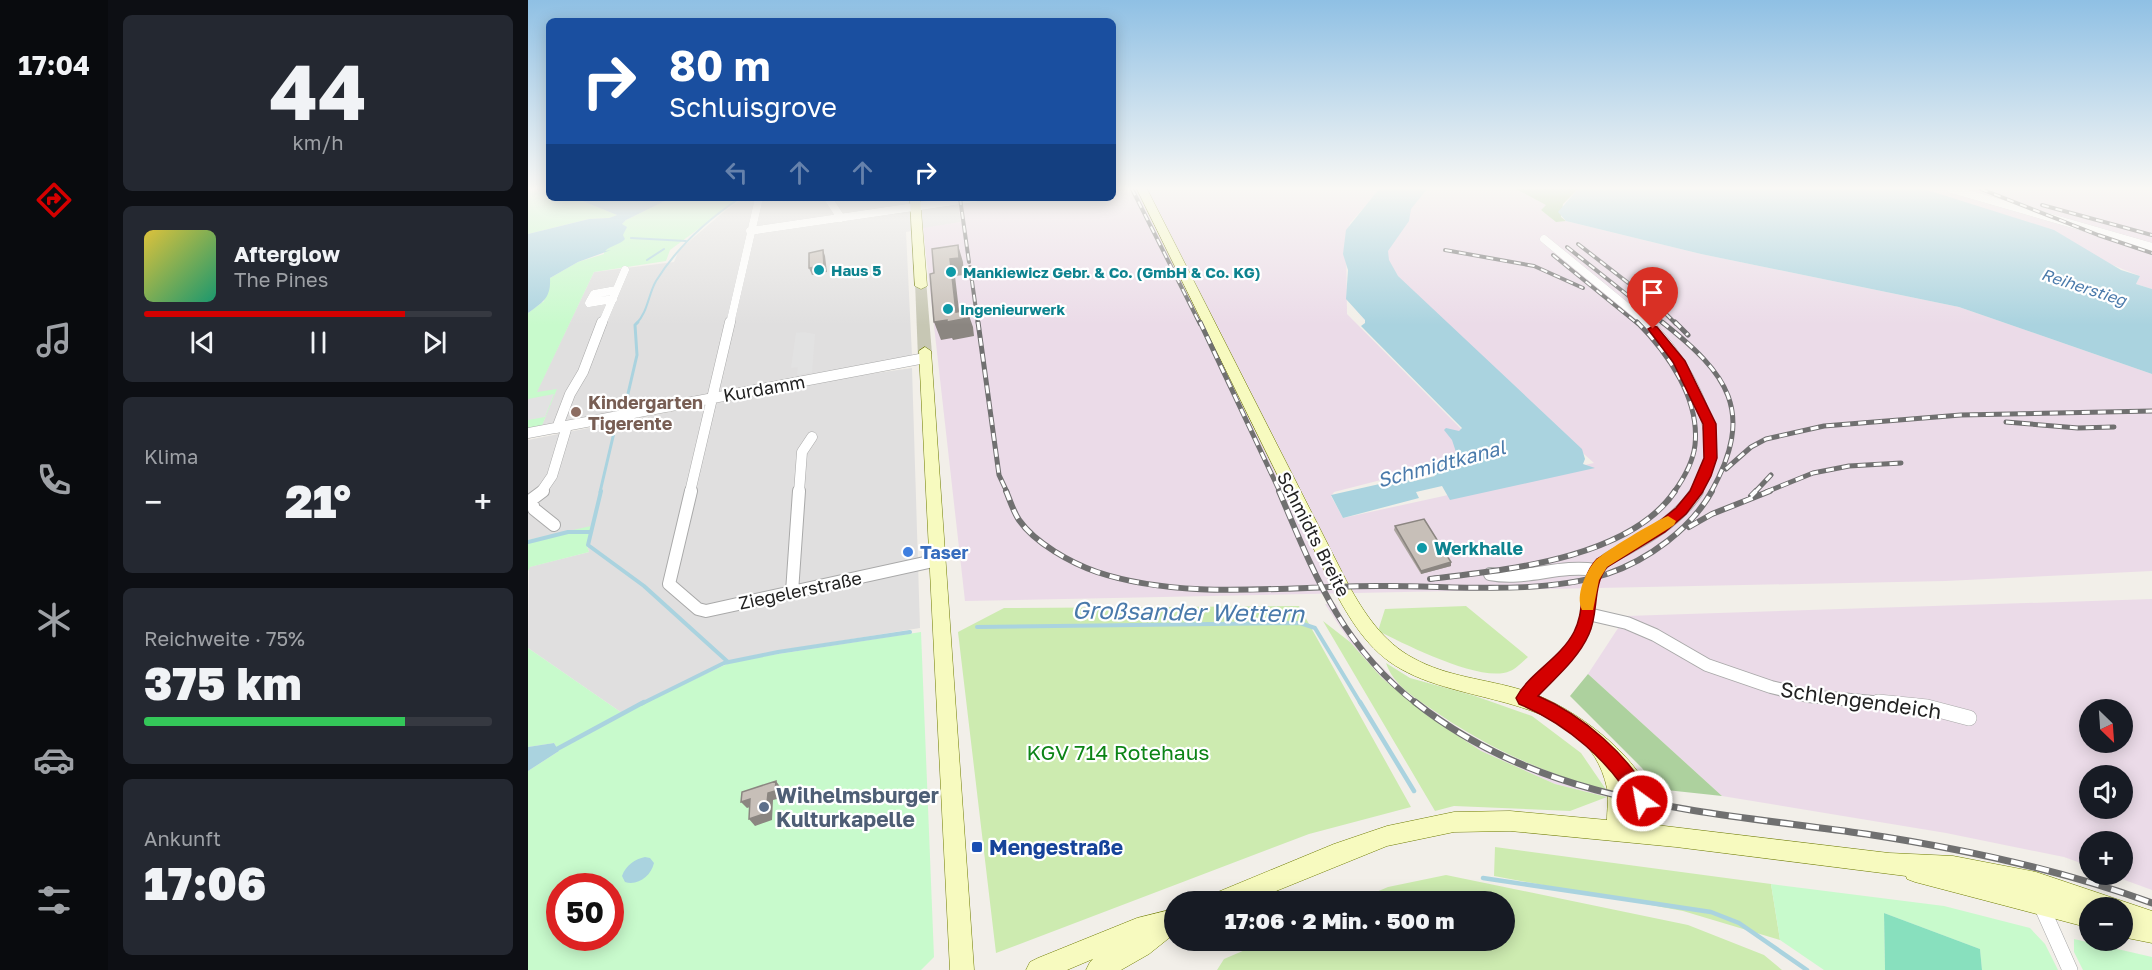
<!DOCTYPE html>
<html lang="de">
<head>
<meta charset="utf-8">
<style>
	:root { --surface:#171b24; --page:#242831; --text:#f1f3f6; --muted:#9ea1a6; --line:#363941; --accent:#d40000 }
	body { margin:0; font-family:"Golos Text",sans-serif; background:var(--page); color:var(--text); height:100vh; display:flex; flex-direction:column; font-size:22px; white-space:nowrap }
	* { box-sizing:border-box; margin:0 }
	p { font-size:20px; color:var(--muted) }
	.icon { flex:none; width:33px; height:33px; fill:none; stroke:currentColor; stroke-width:2; stroke-linecap:round; stroke-linejoin:round }
	.map { position:relative; flex:1; overflow:hidden }
	.panel { display:flex; flex-direction:column; gap:15px; padding:15px; background:#0d0f14; width:420px }
	.panel>* { flex:none }
	.guide { position:absolute; left:18px; top:18px; width:570px; height:183px; border-radius:9px; box-shadow:0 3px 15px #0003; background:#1a4fa0; color:#fff; overflow:hidden }
	.needle { width:39px; rotate:155deg }
	.tools { position:absolute; left:1551px; top:699px; display:grid; gap:12px }
	.tools a { display:grid; place-items:center; width:54px; height:54px; border-radius:50%; background:var(--surface); box-shadow:0 3px 15px #0003; font-size:30px }
	.speed { position:absolute; left:18px; top:873px; display:flex; gap:12px; font-size:30px; font-weight:700; text-align:center }
	.speed>* { display:grid; place-content:center; width:78px; height:78px; border-radius:50%; background:var(--surface); box-shadow:0 3px 15px #0003; line-height:1 }
	.speed .limit { border:9px solid #d22; background:#fff; color:#111 }
	.pin { position:absolute; display:grid; place-items:center; width:51px; height:51px; color:#fff; margin:-62px -26px; border-radius:50% 50% 50% 0; rotate:-45deg; box-shadow:0 0 6px #0007 }
	.pin .icon { rotate:45deg }
	.me { position:absolute; width:66px; margin:-33px; rotate:328deg; stroke-linejoin:round; filter:drop-shadow(0 0 4px #0008) }
	.turn { display:flex; align-items:center; gap:21px; height:126px; padding:0 24px; font-size:27px }
	.turn .icon { width:78px; height:78px; stroke-width:2.5 }
	.turn b { display:block; font-size:42px; line-height:51px }
	.lanes { display:flex; align-items:center; height:57px; padding:0 24px; background:#0003; justify-content:center; gap:30px; direction:ltr }
	.lanes .off { opacity:.35 }
	.big { font-size:45px; font-weight:800; line-height:1.1 }
	.panel .tile { flex:1; display:flex; flex-direction:column; justify-content:center; gap:9px; min-width:0; padding:0 21px; border-radius:9px; background:var(--page) }
	.panel .dial { align-items:center; gap:0 }
	.dial b { font-size:78px; line-height:1 }
	.song { display:flex; align-items:center; gap:18px }
	.cover { width:72px; height:72px; border-radius:9px; background:linear-gradient(135deg,hsl(50 70% 55%),hsl(160 70% 35%)) }
	.played { height:6px; border-radius:3px; background:linear-gradient(90deg,var(--accent) 75%,var(--line) 75%) }
	.keys { display:flex; justify-content:space-around; direction:ltr }
	.heat { display:flex; justify-content:space-between; align-items:center; font-size:33px; direction:ltr }
	.charge { height:9px; border-radius:4px; background:linear-gradient(90deg,#34c759 75%,var(--line) 0) }
	.trip { position:absolute; left:636px; top:891px; width:351px; height:60px; border-radius:30px; background:var(--surface); box-shadow:0 3px 15px #0003; font-weight:800; line-height:60px; text-align:center }
	main { display:flex; flex:1; min-height:0 }
	.tabs { display:flex; flex-direction:column; width:108px; justify-content:space-around; align-items:center; background:#090b0e; color:var(--muted) }
	.tabs .icon { width:42px; height:42px }
	.tabs .selected { color:var(--accent) }
	.tabs b { font-size:27px; color:var(--text) }
	.map>svg:first-child { display:block }
</style>
</head>
<body>
<main>
<nav class="tabs">
<b>17:04</b>
<svg class="icon selected" aria-label="directions" viewBox="0 0 24 24"><path d="M12 3l9 9-9 9-9-9zM9 14v-3h6M13 9l2 2-2 2"/></svg>
<svg class="icon" aria-label="music" viewBox="0 0 24 24"><path d="M9 18V5l10-2v13"/><circle cx="6" cy="18" r="3"/><circle cx="16" cy="16" r="3"/></svg>
<svg class="icon" aria-label="phone" viewBox="0 0 24 24"><path d="M5 4h4l2 5-3 2q2 4 5 5l2-3 5 2v4C11 20 4 13 5 4z"/></svg>
<svg class="icon" aria-label="climate" viewBox="0 0 24 24"><path d="M12 3v18M4 7l16 10M4 17L20 7"/></svg>
<svg class="icon" aria-label="car" viewBox="0 0 24 24"><path d="M5 17H2v-5l4-1 3-4h7l3 4 3 1v5h-3M9 17h6M6 11h13"/><circle cx="7" cy="17" r="2"/><circle cx="17" cy="17" r="2"/></svg>
<svg class="icon" aria-label="filters" viewBox="0 0 24 24"><path d="M4 7h16M4 17h16"/><circle cx="9" cy="7" r="2"/><circle cx="15" cy="17" r="2"/></svg>
</nav>
<section class="panel">
<div class="tile dial"><b>44</b><p>km/h</p></div>
<div class="tile">
<div class="song"><i class="cover"></i><div><b>Afterglow</b><p>The Pines</p></div></div>
<div class="played"></div>
<div class="keys"><svg class="icon" aria-label="previous" viewBox="0 0 24 24"><path d="M18 5L8 12l10 7zM5 5v14"/></svg><svg class="icon" aria-label="pause" viewBox="0 0 24 24"><path d="M8 5v14M16 5v14"/></svg><svg class="icon" aria-label="next" viewBox="0 0 24 24"><path d="M6 5l10 7-10 7zM19 5v14"/></svg></div>
</div>
<div class="tile"><p>Klima</p>
<div class="heat"><a>−</a><b class="big">21°</b><a>+</a></div>
</div>
<div class="tile"><p>Reichweite · 75%</p><b class="big">375 km</b><div class="charge"></div></div>
<div class="tile"><p>Ankunft</p><b class="big">17:06</b></div>
</section>
<div class="map">
<svg width="1624" height="970" viewBox="0 0 1624 970">
	<rect width="100%" height="100%" fill="#f2efe9"/>
	<path fill="#e0dfdf" d="M216,198H429L433,222L378,232L384,356L13,428L28,390L8,393L66,272L146,262L151,250L198,210Z
		M384,368L392,628L231,654L194,663L94,713L0,648L1,567L61,552L59,546L63,527L0,540V440L313,378Z"/>
	<path fill="#ebdbe8" fill-rule="evenodd" d="M585,189H850L849,193L822,223L818,236L819,314L946,442L935,459L806,492L803,496L815,518L1066,463L881,298L862,278L856,244L897,189H988L1018,205L1013,210L1028,222L1038,221L1173,254L1431,307L1624,374V571L1417,581L437,601L395,228L433,222L429,198H585Z
		M1396,189H1624V289L1608,284L1612,276Z
		M1624,599V890L1583,875L1594,874V842H1562L1561,866L1536,857L1418,833L1194,796L1060,674L1098,616ZM1562,710H1594V742H1562ZM1562,776H1594V808H1562Z
		M797,604H808L818,624L845,658L880,693L927,726L974,753L1042,780L1079,791V797L1027,784L953,751L900,717L854,678L822,642Z"/>
	<path fill="#c7c7b4" d="M394,230L404,354L390,357L385,232Z"/>
	<path fill="#cdebb0" d="M771,606L883,807L781,834L468,953L430,632L476,608Z
		M938,606L1000,657C995,661 988,669 982,671C954,684 877,644 850,631L857,609Z
		M795,621L822,642L854,678L900,716L953,751L1027,784L1079,797L1042,811L926,806L907,811Z
		M858,663L882,678L947,696L1004,716L1053,753L1079,791C1015,773 956,746 902,708C884,696 865,684 858,663Z
		M967,847L1243,884L1252,940L1155,911L966,876Z
		M918,875L1160,925L1236,955L1254,970H689L696,959L738,941L976,940V902L827,901L860,887Z"/>
	<path fill="#add19e" d="M988,189H1050L1035,204L1033,217L1038,221L1028,222L1013,210L1018,205Z
		M1060,674L1194,796L1129,789L1114,768L1042,696Z"/>
	<path fill="#c8facc" fill-rule="evenodd" d="M0,189H21V198H47L89,215L81,218L61,219L0,234Z
		M143,198H212L142,250L138,261L66,272L9,392L29,389L13,428L0,431V313L16,301L22,278L50,262L76,254V251L95,235L94,224L98,220Z
		M63,526L59,546L61,552L2,567L0,571V540Z
		M393,632L406,957L393,970H0V771L31,751L26,743L0,747V648L94,713L199,664L230,657ZM32,886H82V938H32Z
		M1243,884L1416,906L1502,928L1517,944L1530,970H1454L1452,949L1356,913L1357,970H1296L1252,940Z
		M1546,939L1624,957V970H1555L1546,952Z"/>
	<path fill="#88e0be" d="M1356,913L1452,949L1454,970H1357Z"/>
	<path fill="#e2e2e2" d="M276,332L287,334L284,372L269,375L270,367L263,368L268,333Z
		M26,394L17,417L0,420V399Z"/>
	<path fill="#aad3df" d="M851,189H899L883,209L881,221L860,251L861,260L870,276L1054,449L1057,459L1055,464L1067,468L922,500L914,486L888,492L891,498L815,518L803,495L878,478L882,482L907,476L901,467L919,461L928,452L924,440L916,430L918,428L931,431L934,428L833,326L837,323V320L818,299L820,270L815,254L818,230Z
		M1050,189H1396L1526,230L1593,270L1612,276L1608,284L1624,289V374L1431,307L1173,254L1038,221L1030,212Z
		M47,198H143L98,220L94,224L99,227L95,235L97,239C92,245 83,245 77,251L83,250L50,262L22,278C23,298 15,302 0,313V234L61,219L81,218L89,215Z
		M26,743L31,751L0,771V747Z
		M117,857L122,858L126,863C123,876 110,886 97,882L94,876C98,865 107,859 117,857Z"/>
	<g fill="none" stroke-linecap="round" stroke-linejoin="round">
		<path stroke="#aad3df" stroke-width="2" d="M103,238L158,241
			M119,260L136,249
			M108,324C120,312 120,295 128,281C149,247 179,220 212,198"/>
		<path stroke="#aad3df" stroke-width="3" d="M99,398L109,355L107,325L110,322
			M72,492L88,424"/>
		<path stroke="#aad3df" stroke-width="4" d="M73,491L60,545L116,586L200,662
			M0,542L40,532H63
			M449,627L772,623L787,628L833,704
			M113,704L196,663L250,652L382,632"/>
		<path stroke="#aad3df" stroke-width="4.5" d="M832,702L886,791
			M29,749L116,702
			M955,878L1183,912L1211,923L1279,970"/>
		<g stroke="#a9a9a9" stroke-width="8">
			<path id="street-far3" d="M1423,189L1624,247
				M300,198L313,218
				M222,231L447,198
				M1016,239L1120,324
				M85,299L61,303L66,294L88,290
				M74,324L97,270
				M202,324L231,198"/>
		</g>
		<g stroke="#a9a9a9" stroke-width="11">
			<path id="street-far2" d="M1118,322C1148,349 1180,402 1182,444C1183,461 1176,477 1168,492
				M29,428L42,394L55,372L74,322
				M0,433L397,358
				M13,492L24,476L39,426
				M162,492L202,322
				M271,492L274,452L284,437"/>
		</g>
		<g stroke="#a9a9a9" stroke-width="14">
			<path id="street-far1" d="M15,491L3,500L6,509L26,525
				M163,491L141,584L170,609L178,611L410,560
				M962,574C999,581 1030,564 1068,570
				M264,592L271,491
				M1060,614L1099,623L1127,635L1179,665L1243,687L1280,696L1366,704
				M997,698C1019,676 1048,654 1057,623C1063,604 1059,583 1072,566C1079,557 1093,552 1103,546C1128,532 1153,516 1169,491"/>
		</g>
		<g stroke="#a9a9a9" stroke-width="16">
			<path id="street" d="M1350,702L1399,707L1441,718
				M1513,905L1542,970"/>
		</g>
		<g stroke="#707d05" stroke-width="1">
			<path id="secondary" d="M609,189H619L820,584C836,613 855,642 885,658C919,677 958,679 994,690C1037,702 1097,745 1118,785C1125,798 1126,811 1128,825L1361,853L1425,856L1508,872L1624,911V943L1594,937V908H1562V928L1387,882L1379,879L1378,876L1148,847L982,831L926,832L859,846L721,902H682L685,894L806,844L859,826L926,812L982,811L1079,820C1079,810 1081,798 1079,788C1058,693 941,708 873,669C840,651 821,618 804,586ZM1100,794L1104,801L1106,823L1100,822Z
				M382,198H392L399,286L393,289L387,286Z
				M397,347L403,351L446,970H422L391,351Z
				M646,909V934L621,954L593,970H558L562,962L565,959L539,970H498L502,962L510,958L609,918Z"/>
		</g>
		<use href="#street-far3" stroke="#fff" stroke-width="8"/>
		<use href="#street-far2" stroke="#fff" stroke-width="10"/>
		<use href="#street-far1" stroke="#fff" stroke-width="12"/>
		<use href="#street" stroke="#fff" stroke-width="15"/>
		<use href="#secondary" fill="#f7fabf" fill-rule="evenodd"/>
		<g stroke="#707070" stroke-width="4">
			<path id="rail-far3" d="M604,189L672,324
				M1453,189L1570,235L1624,253
				M432,198L441,262
				M1514,205L1624,235
				M1050,244L1130,306L1148,324
				M1039,247L1136,324
				M917,250L1006,266L1055,288
				M1025,255L1110,324
				M442,267L450,324"/>
		</g>
		<g stroke="#707070" stroke-width="5">
			<path id="rail-far2" d="M450,322L471,475L479,492
				M672,322L752,492
				M1109,322C1140,353 1172,399 1167,445C1165,463 1156,478 1146,492
				M1134,322C1200,374 1228,411 1183,492
				M1147,322L1160,335
				M1478,422L1550,428L1586,427
				M1198,469L1223,447L1238,439L1296,426L1433,415L1624,411
				M1227,492L1243,475
				M1238,492L1285,473L1321,466L1373,463"/>
		</g>
		<g stroke="#707070" stroke-width="6">
			<path id="rail-far1" d="M478,491C482,500 485,511 491,520C507,543 543,563 569,572C656,601 759,586 849,586C923,585 1009,596 1079,574C1120,560 1163,529 1184,491
				M751,491C787,576 813,645 889,704
				M1223,496L1228,491
				M1161,527L1184,514L1242,491
				M902,579C977,570 1101,559 1147,491"/>
		</g>
		<g stroke="#707070" stroke-width="7">
			<path id="rail" d="M887,702C1018,806 1179,811 1338,834C1436,849 1531,869 1624,903"/>
		</g>
		<use href="#rail-far3" stroke="#fff" stroke-width="2" stroke-dasharray="7" stroke-linecap="butt"/>
		<use href="#rail-far2" stroke="#fff" stroke-width="3" stroke-dasharray="8" stroke-linecap="butt"/>
		<use href="#rail-far1" stroke="#fff" stroke-width="4" stroke-dasharray="10" stroke-linecap="butt"/>
		<use href="#rail" stroke="#fff" stroke-width="4.5" stroke-dasharray="13" stroke-linecap="butt"/>
	</g>
	<path fill="#aba49e" d="M867,526L923,562V566L893,574L866,530Z"/>
	<path fill="#8b8681" d="M430,245L435,262L436,275L427,276L432,319L439,310L445,327L446,336L425,340L424,338L413,340L406,322L428,312L422,259Z
		M295,250L297,256L299,272L284,275L281,268Z
		M923,562V566L893,574V571Z
		M248,781L253,788V798L245,800L244,820L227,826L221,819Z
		M222,799L228,805L219,808L213,802Z"/>
	<path fill="#c7bfb8" stroke="#8b8681" stroke-width="1.5" d="M430,245L431,258L422,259L428,312L439,310L440,318L419,322V320L406,322L402,274L406,273L404,249Z
		M295,250L296,266L281,268V253Z
		M896,519L923,562L893,571L867,526Z
		M248,781L247,791L240,793L238,813L221,819L222,799L213,802L214,792Z"/>
	<linearGradient id="sky" x2="0" y2="1"><stop stop-color="#8fc0e4"/><stop offset="0.58" stop-color="#f9f8f5"/><stop offset="1" stop-color="#f9f8f5" stop-opacity="0"/></linearGradient>
	<rect width="1624" height="325" fill="url(#sky)"/>
	<path fill="#d40000" stroke="#8a0000" stroke-width="1.5" d="M1125,326L1129,327L1157,361L1188,424L1189,458L1183,476L1174,493L1158,514L1137,532L1079,567C1064,585 1071,613 1061,634C1050,659 1028,677 1010,696C1053,714 1104,757 1124,801L1121,807L1114,810L1108,807C1082,761 1039,724 991,704L988,698C1001,673 1032,659 1046,632C1059,607 1048,582 1069,559L1127,525L1148,508L1162,491L1176,458L1175,424L1145,362L1120,329Z"/>
	<path fill="#f59e0b" d="M1140,516L1148,521L1146,525L1079,567L1071,580L1065,610H1054C1047,595 1058,572 1067,561C1075,552 1129,520 1140,516Z"/>
	<g fill="#0f9aa8" stroke="#fff" stroke-width="2">
		<circle cx="291" cy="270" r="6"/>
		<circle cx="423" cy="272" r="6"/>
		<circle cx="420" cy="309" r="6"/>
		<circle cx="894" cy="548" r="6"/>
	</g>
	<circle fill="#8d6e63" stroke="#fff" stroke-width="2" cx="48" cy="412" r="6"/>
	<circle fill="#3f7fe0" stroke="#fff" stroke-width="2" cx="380" cy="552" r="6"/>
	<circle fill="#5c6f8a" stroke="#fff" stroke-width="2" cx="236" cy="807" r="6"/>
	<rect fill="#1a4fb4" stroke="#fff" stroke-width="2" x="443" y="841" width="12" height="12" rx="3"/>
	<g text-anchor="middle" dominant-baseline="central" stroke-width="4.5" stroke-linejoin="round" paint-order="stroke">
		<g font-size="15" font-weight="bold" fill="#0d838f" stroke="#fff" text-anchor="start">
			<text x="303" y="270">Haus 5</text>
			<text x="435" y="272">Mankiewicz Gebr. &amp; Co. (GmbH &amp; Co. KG)</text>
			<text x="432" y="309">Ingenieurwerk</text>
		</g>
		<g font-size="16" font-style="italic" fill="#4a7aab" stroke="#fff">
			<text transform="translate(1556 287) rotate(18)">Reiherstieg</text>
		</g>
		<g font-size="18" fill="#222" stroke="#fff">
			<text transform="translate(236 388) rotate(-10)">Kurdamm</text>
			<text transform="translate(786 534) rotate(63)">Schmidts Breite</text>
			<text transform="translate(272 590) rotate(-12)">Ziegelerstraße</text>
		</g>
		<g font-size="18" font-weight="bold" fill="#785e54" stroke="#fff" text-anchor="start">
			<text x="60" y="402">Kindergarten<tspan x="60" dy="21">Tigerente</tspan></text>
		</g>
		<g font-size="18" font-weight="bold" fill="#0d838f" stroke="#fff" text-anchor="start">
			<text x="906" y="548">Werkhalle</text>
		</g>
		<g font-size="18" font-weight="bold" fill="#366cbe" stroke="#fff" text-anchor="start">
			<text x="392" y="552">Taser</text>
		</g>
		<g font-size="20" font-style="italic" fill="#4a7aab" stroke="#fff">
			<text transform="translate(913 463) rotate(-15)">Schmidtkanal</text>
		</g>
		<g font-size="21" fill="#222" stroke="#fff">
			<text transform="translate(1333 700) rotate(8)">Schlengendeich</text>
		</g>
		<g font-size="21" fill="#0c8416" stroke="#fff">
			<text x="590" y="752">KGV 714 Rotehaus</text>
		</g>
		<g font-size="21" font-weight="bold" fill="#4e5e75" stroke="#fff" text-anchor="start">
			<text x="248" y="795">Wilhelmsburger<tspan x="248" dy="24">Kulturkapelle</tspan></text>
		</g>
		<g font-size="21" font-weight="bold" fill="#164399" stroke="#fff" text-anchor="start">
			<text x="461" y="847">Mengestraße</text>
		</g>
		<g font-size="24" font-style="italic" fill="#4a7aab" stroke="#fff">
			<text transform="translate(660 611) rotate(1)">Großsander Wettern</text>
		</g>
	</g>
</svg>
<div class="tools">
<a><svg class="needle" viewBox="-14 -14 28 28"><path d="M0-13l5 13h-10z" fill="#e53935"/><path d="M0 13l5-13h-10z" fill="#9ea1a6"/></svg></a>
<a><svg class="icon" aria-label="sound" viewBox="0 0 24 24"><path d="M4 9h4l5-4v14l-5-4H4zM17 9q2 3 0 6"/></svg></a>
<a>+</a>
<a>−</a>
</div>
<div class="speed"><div class="limit">50</div></div>
<div class="pin" style="left:1125px;top:329px;background:#d93025"><svg class="icon" aria-label="arrive" viewBox="0 0 24 24"><path d="M6 21V4h12l-3 4 3 4H6"/></svg></div>
<svg class="me" style="left:1114px;top:801px" viewBox="-20 -20 40 40"><circle r="17" fill="#d40000" stroke="#fff" stroke-width="3"/><path d="M0-11L8 9 0 5-8 9z" fill="#fff"/></svg>
<div class="trip">17:06 · 2 Min. · 500 m</div>
<div class="guide">
<div class="turn"><svg class="icon" aria-label="right" viewBox="0 0 24 24"><path d="M7 20v-9h11M14 6l5 5-5 5"/></svg><div><b>80 m</b>Schluisgrove</div></div>
<div class="lanes"><svg class="icon off" aria-label="left" viewBox="0 0 24 24"><path d="M17 20v-9H6M10 6l-5 5 5 5"/></svg><svg class="icon off" aria-label="ahead" viewBox="0 0 24 24"><path d="M12 20V5M6 11l6-6 6 6"/></svg><svg class="icon off" aria-label="ahead" viewBox="0 0 24 24"><path d="M12 20V5M6 11l6-6 6 6"/></svg><svg class="icon" aria-label="right" viewBox="0 0 24 24"><path d="M7 20v-9h11M14 6l5 5-5 5"/></svg></div>
</div>
</div>
</main>
</body>
</html>
